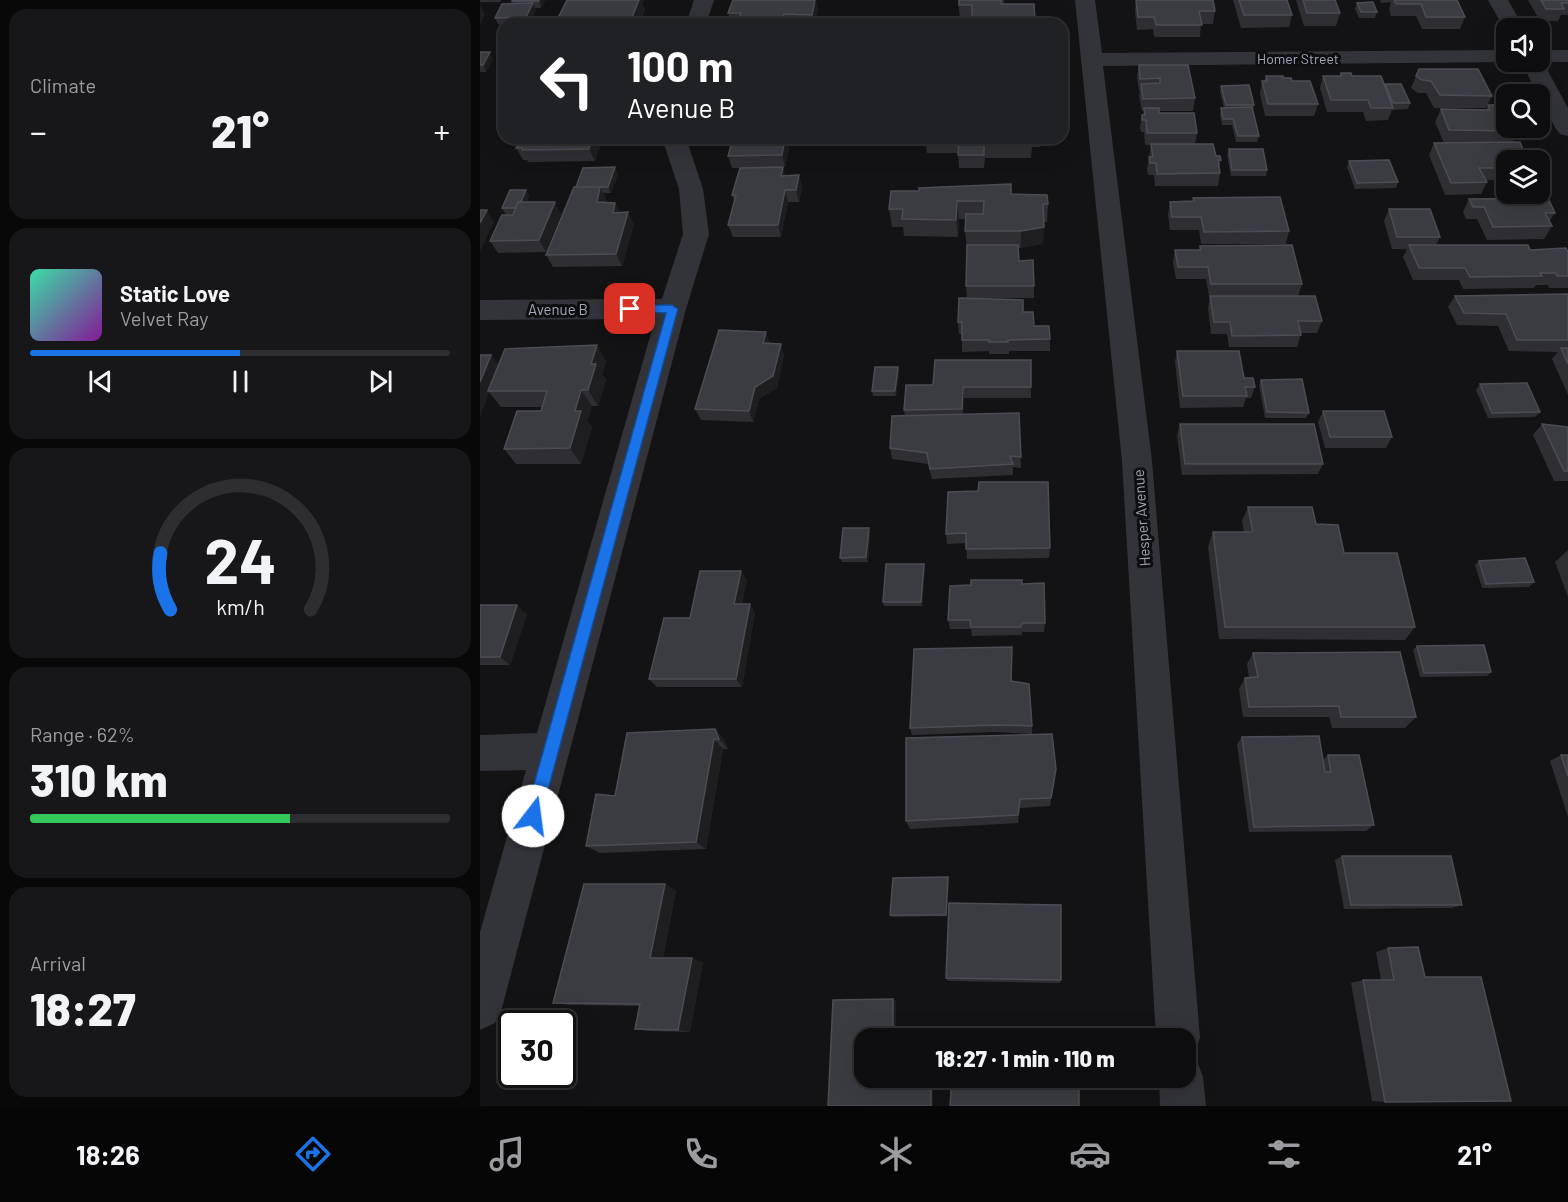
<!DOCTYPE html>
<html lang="en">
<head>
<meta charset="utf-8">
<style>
	:root { --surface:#0e0e10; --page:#171719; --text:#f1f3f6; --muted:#9b9c9f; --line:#2e2e30; --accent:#1a73e8 }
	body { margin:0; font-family:Barlow,sans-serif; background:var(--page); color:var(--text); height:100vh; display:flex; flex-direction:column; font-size:22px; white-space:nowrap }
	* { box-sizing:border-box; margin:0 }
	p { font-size:20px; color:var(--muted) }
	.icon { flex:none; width:33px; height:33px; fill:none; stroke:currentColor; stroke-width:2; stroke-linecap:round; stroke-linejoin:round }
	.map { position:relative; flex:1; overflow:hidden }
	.drawer { display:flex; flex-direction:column; gap:9px; padding:9px; background:#080809; width:480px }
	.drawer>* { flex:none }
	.guide { position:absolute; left:18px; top:18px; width:570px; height:126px; border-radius:18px; box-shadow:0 6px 24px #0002,0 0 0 2px var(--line); background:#202124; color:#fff; overflow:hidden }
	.buttons { position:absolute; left:1016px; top:18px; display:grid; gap:12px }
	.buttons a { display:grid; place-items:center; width:54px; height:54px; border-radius:12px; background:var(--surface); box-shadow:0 6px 24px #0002,0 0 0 2px var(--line); font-size:30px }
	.speed { position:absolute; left:18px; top:1010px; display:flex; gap:12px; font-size:30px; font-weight:700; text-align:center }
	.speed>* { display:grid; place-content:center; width:78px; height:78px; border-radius:50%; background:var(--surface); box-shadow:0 6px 24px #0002,0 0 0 2px var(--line); line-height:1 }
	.speed .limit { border:3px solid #111; border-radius:9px; background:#fff; color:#111 }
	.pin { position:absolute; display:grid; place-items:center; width:51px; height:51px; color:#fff; margin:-26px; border-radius:12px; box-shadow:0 3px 9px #0006 }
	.me { position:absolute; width:66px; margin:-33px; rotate:15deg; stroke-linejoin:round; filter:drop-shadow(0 0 4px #0008) }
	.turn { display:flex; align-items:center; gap:21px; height:126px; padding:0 30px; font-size:27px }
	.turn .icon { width:78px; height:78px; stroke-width:2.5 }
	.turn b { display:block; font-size:42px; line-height:51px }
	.big { font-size:45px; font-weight:800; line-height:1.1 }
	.drawer .card { flex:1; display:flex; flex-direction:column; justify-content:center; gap:9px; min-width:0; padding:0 21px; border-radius:18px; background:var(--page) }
	.drawer .dial { align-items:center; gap:0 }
	.dial svg { height:156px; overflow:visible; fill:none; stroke:var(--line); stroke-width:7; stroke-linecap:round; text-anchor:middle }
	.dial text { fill:var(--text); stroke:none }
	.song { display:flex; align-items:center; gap:18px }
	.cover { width:72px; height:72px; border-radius:9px; background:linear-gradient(135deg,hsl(160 70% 55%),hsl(290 70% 35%)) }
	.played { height:6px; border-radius:3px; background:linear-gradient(90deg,var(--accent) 50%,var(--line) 50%) }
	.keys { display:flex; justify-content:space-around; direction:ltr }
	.heat { display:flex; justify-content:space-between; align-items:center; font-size:33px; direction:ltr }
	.charge { height:9px; border-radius:4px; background:linear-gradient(90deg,#34c759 62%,var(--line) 0) }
	.trip { position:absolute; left:374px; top:1028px; width:342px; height:60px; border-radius:18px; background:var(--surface); box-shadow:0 6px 24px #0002,0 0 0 2px var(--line); font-weight:800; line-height:60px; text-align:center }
	.dock { display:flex; height:96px; justify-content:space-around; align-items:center; background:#060606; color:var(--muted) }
	.dock .icon { width:42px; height:42px }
	.dock .current { color:var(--accent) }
	.dock b { font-size:27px; color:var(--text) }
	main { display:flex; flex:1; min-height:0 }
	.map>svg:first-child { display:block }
</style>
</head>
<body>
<main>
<section class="drawer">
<div class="card"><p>Climate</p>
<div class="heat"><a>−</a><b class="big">21°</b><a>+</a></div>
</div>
<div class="card">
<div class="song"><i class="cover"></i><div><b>Static Love</b><p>Velvet Ray</p></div></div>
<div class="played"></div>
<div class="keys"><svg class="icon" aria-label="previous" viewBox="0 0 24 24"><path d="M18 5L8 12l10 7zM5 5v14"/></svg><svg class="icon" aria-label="pause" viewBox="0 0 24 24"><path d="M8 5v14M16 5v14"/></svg><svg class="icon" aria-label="next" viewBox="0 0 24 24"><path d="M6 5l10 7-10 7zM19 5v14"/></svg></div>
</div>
<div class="card dial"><svg viewBox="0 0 100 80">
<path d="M14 69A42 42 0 1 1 86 69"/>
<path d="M14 69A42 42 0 0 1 9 40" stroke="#1a73e8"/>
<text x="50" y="56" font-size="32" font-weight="700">24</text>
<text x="50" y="72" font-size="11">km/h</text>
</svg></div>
<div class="card"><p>Range · 62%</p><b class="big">310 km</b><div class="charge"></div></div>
<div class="card"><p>Arrival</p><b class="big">18:27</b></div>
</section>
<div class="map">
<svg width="1088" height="1106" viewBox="0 0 1088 1106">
	<rect width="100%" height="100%" fill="#131315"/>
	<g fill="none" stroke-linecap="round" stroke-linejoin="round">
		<path fill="#33343a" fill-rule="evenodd" d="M214,0H234L226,24H206Z
			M595,0H615L622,53L1026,50V62H1030L623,66L672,461L720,1038L714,1054L706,1057L717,1061L723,1077L726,1106H680L679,1077H705V1038H676L642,461Z
			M1008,0H1028L1044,28H1026V32Z
			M1059,50H1088V62H1063L1088,108V136L1080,134L1076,129L1041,62H1059Z
			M182,138H206L223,189L229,234L206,309L22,1008L15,1023L0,1030V932L46,770L0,771V735L57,733L175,319L0,320V300L182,299L203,234L199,189Z"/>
	</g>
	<path fill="#2f2f33" d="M0,0H21L20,2H0Z
		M33,0H65L61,8H55L56,10L49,24H18L15,18L33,4L32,1Z
		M478,0H524V4H554L555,24H492V18H480Z
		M656,0L735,11L733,24H721L720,37H674L673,29L657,30L655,11Z
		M753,0H807L812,15L809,27L761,28Z
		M816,0H855L860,13L856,26H824Z
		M900,0H977L985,17L980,29H942L936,16H911L909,9L911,2L901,3Z
		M1048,0H1088V15H1081L1078,21H1060Z
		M162,3L165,10L159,24H81L78,18Z
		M877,3L897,12L895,18H879L875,9Z
		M338,9L335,24H252L248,13Z
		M0,52L13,59L6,72H0Z
		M659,65L715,98L713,111H679V113L717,133L715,144L736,156L741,160L739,168L740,173L738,186H675L674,175H668L667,169L671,145H665L664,132H661L660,128L662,115H663L664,111H662L659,96L660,91H659L657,77Z
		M861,73L905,86V84L930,103L928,109L912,110L908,120L886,121L883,112H847L840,88L843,76H860Z
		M786,76L803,78L812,81L838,104L834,116H785L780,94L782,81H784Z
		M936,76L1012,96L1006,108H954L946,93H938L931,88Z
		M741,86L774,105L773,111L779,136L777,142H756L752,125H742L740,114L741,108H744L740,92Z
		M1008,105L1039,131L1033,142L1046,157L1044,160H1026V180H1006L1007,182L1001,194L965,195L949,155L954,143H964L955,122L961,109L1006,110Z
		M123,138L115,161L48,162L47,160H43L36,148L46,141Z
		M311,138L305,167H303L305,176L319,175L322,188L319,202H308L301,237H253L248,225L254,201L252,195L260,168H252L248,156Z
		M434,138H561L560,147H552L551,158H505L504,168H479L478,153H447L445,141H434Z
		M749,149L787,170L786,176H751L747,155Z
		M869,161L918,182L916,188L875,189L867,167Z
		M138,174L131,193H123L126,200L125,202L135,203L140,213L154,224L142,266L73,267L66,255L96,187Z
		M46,190L49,196L47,202L81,214L66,252L18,253L10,241L33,214L26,215L22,208Z
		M531,194L568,204L567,222H564L563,244L539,248V261L554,286V298H487L486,286L487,249L485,231L486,219H479L478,237L424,236L423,227H412L409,209Z
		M713,198L809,231L806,244H721L719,230H690L688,214L690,202L713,201Z
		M989,199L1075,213L1069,222L1072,226L1064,239L1007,240L997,219H986L983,212Z
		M909,209L960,237L956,245L1088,252V288H1069L1068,285H1056L1054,288L983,289L979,280H933L923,257L927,249H912L904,221Z
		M720,246L822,284L818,296H729L726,279H696L693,262L695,250H719Z
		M1088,294V395L1072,359L1078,352L1029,351L1018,326L977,325L968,307L975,296Z
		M730,296L842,321L837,333H821V335L817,347H749L747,334H731L728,308Z
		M543,312L554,326L570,339V351H529V354H509V351L482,352V334H479L478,322Z
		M290,344L304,355L297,388L279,399L273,422L221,420L215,409Z
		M117,345L126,362L122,374L126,380L118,406H112L107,421L112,427L101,464H36L24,449L61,411L62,407H21L9,392L0,416V355H11L19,365Z
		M697,351L764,378L775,387L771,398H766L763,407L700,408L695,362Z
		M551,360V398H484L483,415L539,413L541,468L533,467V475L452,479L448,464L412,459L410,448L425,416L424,410L453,385Z
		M419,372L416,396H393L392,391Z
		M781,380L829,413L826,418H785L779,385Z
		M1000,384L1060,412L1055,417L1008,418L996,390Z
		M843,411L912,437L906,448H845L838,422Z
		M700,424L843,464L838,474L702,475L697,435Z
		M1062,424L1088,427V481H1074L1053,435Z
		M468,492L570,548L569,558L487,559L486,543L467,544L466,534Z
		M768,507L836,524L935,627L925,640L739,639L728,547L733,532H764L762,521Z
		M390,533L388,562H362L360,558Z
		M1088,550V597L1075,562Z
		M999,561L1054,582L1049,587L1002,588L995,565Z
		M444,564L445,568L442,606H404L403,602Z
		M267,580L262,604H270L275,613L262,687H177L169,679L210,618Z
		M542,584L565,623L564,632H542V635L492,636L491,629H470L468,620Z
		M0,605L47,614L30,665H0Z
		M937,646L1011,672L1007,676L940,677L933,650Z
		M532,647V681L552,726V734L517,732L432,735L430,728Z
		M773,653L936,717L925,728H852L849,717H763L759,689L765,678H769L767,664Z
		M147,733L244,739L248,749H243L226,849L120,853L106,846L135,796Z
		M762,737L843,760L848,755L894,825L886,831L769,832L757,744Z
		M1081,755H1088V817L1070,761Z
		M575,778L570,806L540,808L538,823L430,829L426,821Z
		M862,856L982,905L972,908L864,909L855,860Z
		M469,879L467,916L412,917L410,915Z
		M196,890L183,958L223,962L210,1032L168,1031L155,1029L159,1006L89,1005L73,1003Z
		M908,948L945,977L905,1102L892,1101L871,983L883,980H901L896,952Z
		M466,978L581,980L580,983L468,981Z"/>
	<path fill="#1e1e21" d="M59,0H65L61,8L59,1Z
		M159,0H164L162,3L165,10L159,24H154L152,17Z
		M335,0H336L338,9L335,24H334L332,15Z
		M53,3L56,10L49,24L46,17Z
		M0,4L5,15L0,24Z
		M304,14L306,24H303L302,22Z
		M10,52L13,59L6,72L3,65Z
		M113,138H123L115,161L109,149Z
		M305,138H311L305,167L302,155Z
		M135,167L138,174L131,193L128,187Z
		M303,167L306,179L301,176Z
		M319,175L322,188L319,202L316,190Z
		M120,187L126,200L123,214L117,202Z
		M46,190L49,196L42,214L39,208Z
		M305,190L308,202L301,237L298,225Z
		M477,201L479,219L478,237L476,220Z
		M75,202L81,214L66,252L59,240Z
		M135,203L141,215L133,213Z
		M7,210L14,222L0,252V223Z
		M148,212L154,224L142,266L136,254Z
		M564,227L563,244L541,248V231Z
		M286,332L290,343H283Z
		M301,344L304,355L297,388L279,399L273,422L269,411L275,387Z
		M117,345L126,362L122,374L126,380L118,406L108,390L111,364Z
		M11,355L20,366L8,391L9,392L0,416V382Z
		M418,367L419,372L416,396L415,391Z
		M483,387L484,398L483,420L482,409Z
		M101,390L112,406L107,421L112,427L101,464L90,448L95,411Z
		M389,528L390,533L388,562L386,557Z
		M444,564L445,568L442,606L441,602Z
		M261,571L267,580L260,613L254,604Z
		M270,604L275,613L262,687L256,679Z
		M37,605L47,614L30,665L20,657Z
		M235,729L244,739L248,749L239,739Z
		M234,739L243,749L226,849L216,842Z
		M576,769L575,778L570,806L571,798Z
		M540,799V808L538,823V815Z
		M468,877L469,879L467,916L466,915Z
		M185,884L196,890L182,962L170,958Z
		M212,958L223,962L210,1032L198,1030Z
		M413,999L416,1001V1038H413Z
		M451,1077H453V1106H451Z"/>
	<path fill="#3b3c41" stroke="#4c4d54" stroke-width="1.5" d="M33,0H59V1H32Z
		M87,0H159L152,17L78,18Z
		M253,0H335L332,15L304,14L302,22H258L261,13H248Z
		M479,0H521V4H554L555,20L492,19V5H479Z
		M656,0H733L735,11H719L722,25H676L674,17H658Z
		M759,0H807L812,15H764Z
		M823,0H855L860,13H827Z
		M914,0H977L985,17H946L941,4H916Z
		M1061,0H1088V3H1081L1084,9H1066Z
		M893,2L897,12H881L877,3Z
		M53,3L46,17L15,18L22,4Z
		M0,52H10L3,65H0Z
		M659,65H708L715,98L663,99L661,84L680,83V78L660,79Z
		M939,69H998L1012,96L960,95L951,81L942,80L936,76Z
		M861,73H871L872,76H901L913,108H891L888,100H851L843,76H861Z
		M786,76H803V78H811L812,81H830L838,104H788L782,81H787Z
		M905,84H921L930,103H913Z
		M769,85L774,105H746L741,86Z
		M1008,105H1026V128H1037L1039,131L969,130L961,109L1010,110Z
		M772,107L779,136H758L753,119H743L741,108Z
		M664,108H679V113H714L717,133H667L666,120H662V115H665Z
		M47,138H113L109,149L42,150V148H36L40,141H46Z
		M253,138H305L302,155L248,156Z
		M446,138H551L552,145H504V155H478L479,140H445Z
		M1040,142L1046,157H1037L1039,160H1026V168H999L1007,182L971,183L954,143Z
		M671,144H733L736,156H740L741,160H738L740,173L677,174L676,163H670L669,157H673Z
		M749,149H783L787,170H752Z
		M909,160L918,182L877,183L869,161Z
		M135,167L128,187H96L103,168Z
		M303,167L301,176L319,175L316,190H305L298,225H248L256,195H252L260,168Z
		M531,184V194L567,195L568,204H563L564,227L541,231H485L486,214H503L504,201H477L476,220L422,219L423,209H409L411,191H439V188Z
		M94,187H120L117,202L135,203L133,213L148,212L136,254L66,255Z
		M30,190H46L41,202H38L35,208H22Z
		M800,197L809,231L724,232L721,217H692L690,202L714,201L713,198Z
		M1068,198L1075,213H1065L1072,226L1013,227L1004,207H993L989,199Z
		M38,202H75L59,240L10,241L22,215H33Z
		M909,209H950L960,237H917Z
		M0,210H7L0,223Z
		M487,245H538L539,261L553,260L554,286H486Z
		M812,245L822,284H731L728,267H698L695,250H721L720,246Z
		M929,245H1048L1050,250L1086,248L1088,252V276H1077L1076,273H1060L1062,276L990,277L985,268H939Z
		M1088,294V340H1037L1026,314L984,313L975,296Z
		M730,296H835L842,321H818L821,335L752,336L750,322H734Z
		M479,298L543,300V312H553L554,326H569L570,339L528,340V342H509V340H482V322H478Z
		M239,330L286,332L283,343L301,344L293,376L275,387L269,411L215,409Z
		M117,345L111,364H116L108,390H101L95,411H101L90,448L24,449L37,411H61L67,391H8L25,349Z
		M1081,348H1088V364Z
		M697,351H759L764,378H773L775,387H765L767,396H703Z
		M0,355H11L0,382Z
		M455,360H551V387H483L482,409L424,410L426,385H453Z
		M395,367H418L415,391H392Z
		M822,379L829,413L787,412L781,380Z
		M1047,383L1060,412L1012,413L1000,384Z
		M843,411H904L912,437H850Z
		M539,413L541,457L530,456L533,464L450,469L447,453L410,448L412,416Z
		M700,424H834L843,464H705Z
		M1062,424L1088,427V471H1084Z
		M499,482H568L570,548L486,549V533L466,534L468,492L498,491Z
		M768,507H832L836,524L858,525L864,553H917L935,627H745L733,532H773Z
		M363,528H389L386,557L360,558Z
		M1045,558L1054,582L1006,584L999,561Z
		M406,564H444L441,602H403Z
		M220,571H261L254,604H270L256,679H169L184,618H210Z
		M491,580H542V584L564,583L565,623H542L541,627H491L490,620H468L470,586L491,585Z
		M0,605H37L20,657H0Z
		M1004,645L1011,672L944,673L937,646Z
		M532,647L531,681L549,684L552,726L517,725L430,728L434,649Z
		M920,652L936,717H861L859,706L769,707L765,678L778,677L773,653Z
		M235,729L239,739H234L216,842L106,846L116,794L135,796L147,733Z
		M572,734L576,769L571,798L540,799L538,815L426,821V738Z
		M839,736L845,772H851L848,755H879L894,825L774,827L762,737Z
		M1081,755H1088V776Z
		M862,856H971L982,905H871Z
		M468,877L466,915H410L413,878Z
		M104,884H185L170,958H212L198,1030L155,1029L160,1004L73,1003Z
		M469,903L581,905V980L466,978Z
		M938,947L945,977H1001L1031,1101L905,1102L883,980H914L908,948Z
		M413,999V1038H384V1077H451V1106H348L353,1000Z
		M474,1029H598V1038H474Z
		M472,1077H599V1106H470Z"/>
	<path fill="#1a73e8" stroke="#114b97" stroke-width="1.5" d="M150,305H192L198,309L61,816L59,821L53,824L47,821L45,816L186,313L146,312L144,309Z"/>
	<g text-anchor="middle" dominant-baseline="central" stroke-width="6" stroke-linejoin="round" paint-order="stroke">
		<g font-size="14" fill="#a3a8b7" stroke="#0e0e10">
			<text x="818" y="58">Homer Street</text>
		</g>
		<g font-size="15" fill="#a3a8b7" stroke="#0e0e10">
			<text x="78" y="309">Avenue B</text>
			<text transform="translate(661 518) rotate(-94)">Hesper Avenue</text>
		</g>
	</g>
</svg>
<div class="buttons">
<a><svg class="icon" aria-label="sound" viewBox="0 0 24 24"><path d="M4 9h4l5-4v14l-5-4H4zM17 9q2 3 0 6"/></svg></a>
<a><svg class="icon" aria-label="search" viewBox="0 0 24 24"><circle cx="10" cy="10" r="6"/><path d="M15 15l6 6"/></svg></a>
<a><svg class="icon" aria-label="layers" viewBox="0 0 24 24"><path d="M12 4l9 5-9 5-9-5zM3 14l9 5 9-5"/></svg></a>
</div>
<div class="speed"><div class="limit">30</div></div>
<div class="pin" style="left:150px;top:309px;background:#d93025"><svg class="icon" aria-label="arrive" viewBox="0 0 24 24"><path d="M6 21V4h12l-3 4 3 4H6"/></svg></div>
<svg class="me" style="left:53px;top:816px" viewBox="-20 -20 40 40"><circle r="19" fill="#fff"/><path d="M0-13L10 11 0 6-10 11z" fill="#1a73e8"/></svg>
<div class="trip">18:27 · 1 min · 110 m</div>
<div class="guide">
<div class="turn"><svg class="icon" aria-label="left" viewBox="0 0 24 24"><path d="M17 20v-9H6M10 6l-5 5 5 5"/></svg><div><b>100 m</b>Avenue B</div></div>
</div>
</div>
</main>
<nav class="dock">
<b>18:26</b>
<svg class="icon current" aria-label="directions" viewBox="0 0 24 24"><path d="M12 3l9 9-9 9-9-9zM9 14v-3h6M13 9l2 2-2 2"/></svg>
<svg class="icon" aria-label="music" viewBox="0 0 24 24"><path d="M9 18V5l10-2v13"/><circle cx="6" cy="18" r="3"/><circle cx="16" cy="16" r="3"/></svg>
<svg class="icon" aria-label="phone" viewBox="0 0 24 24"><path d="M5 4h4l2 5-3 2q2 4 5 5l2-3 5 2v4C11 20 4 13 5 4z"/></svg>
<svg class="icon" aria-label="climate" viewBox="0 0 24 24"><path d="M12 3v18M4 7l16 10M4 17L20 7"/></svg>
<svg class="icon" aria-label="car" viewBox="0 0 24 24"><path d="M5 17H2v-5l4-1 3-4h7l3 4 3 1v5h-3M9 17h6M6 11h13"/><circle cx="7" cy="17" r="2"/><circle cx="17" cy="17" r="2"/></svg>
<svg class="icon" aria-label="filters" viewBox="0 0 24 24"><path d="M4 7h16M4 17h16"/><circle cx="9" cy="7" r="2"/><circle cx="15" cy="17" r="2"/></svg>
<b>21°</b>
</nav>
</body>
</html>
